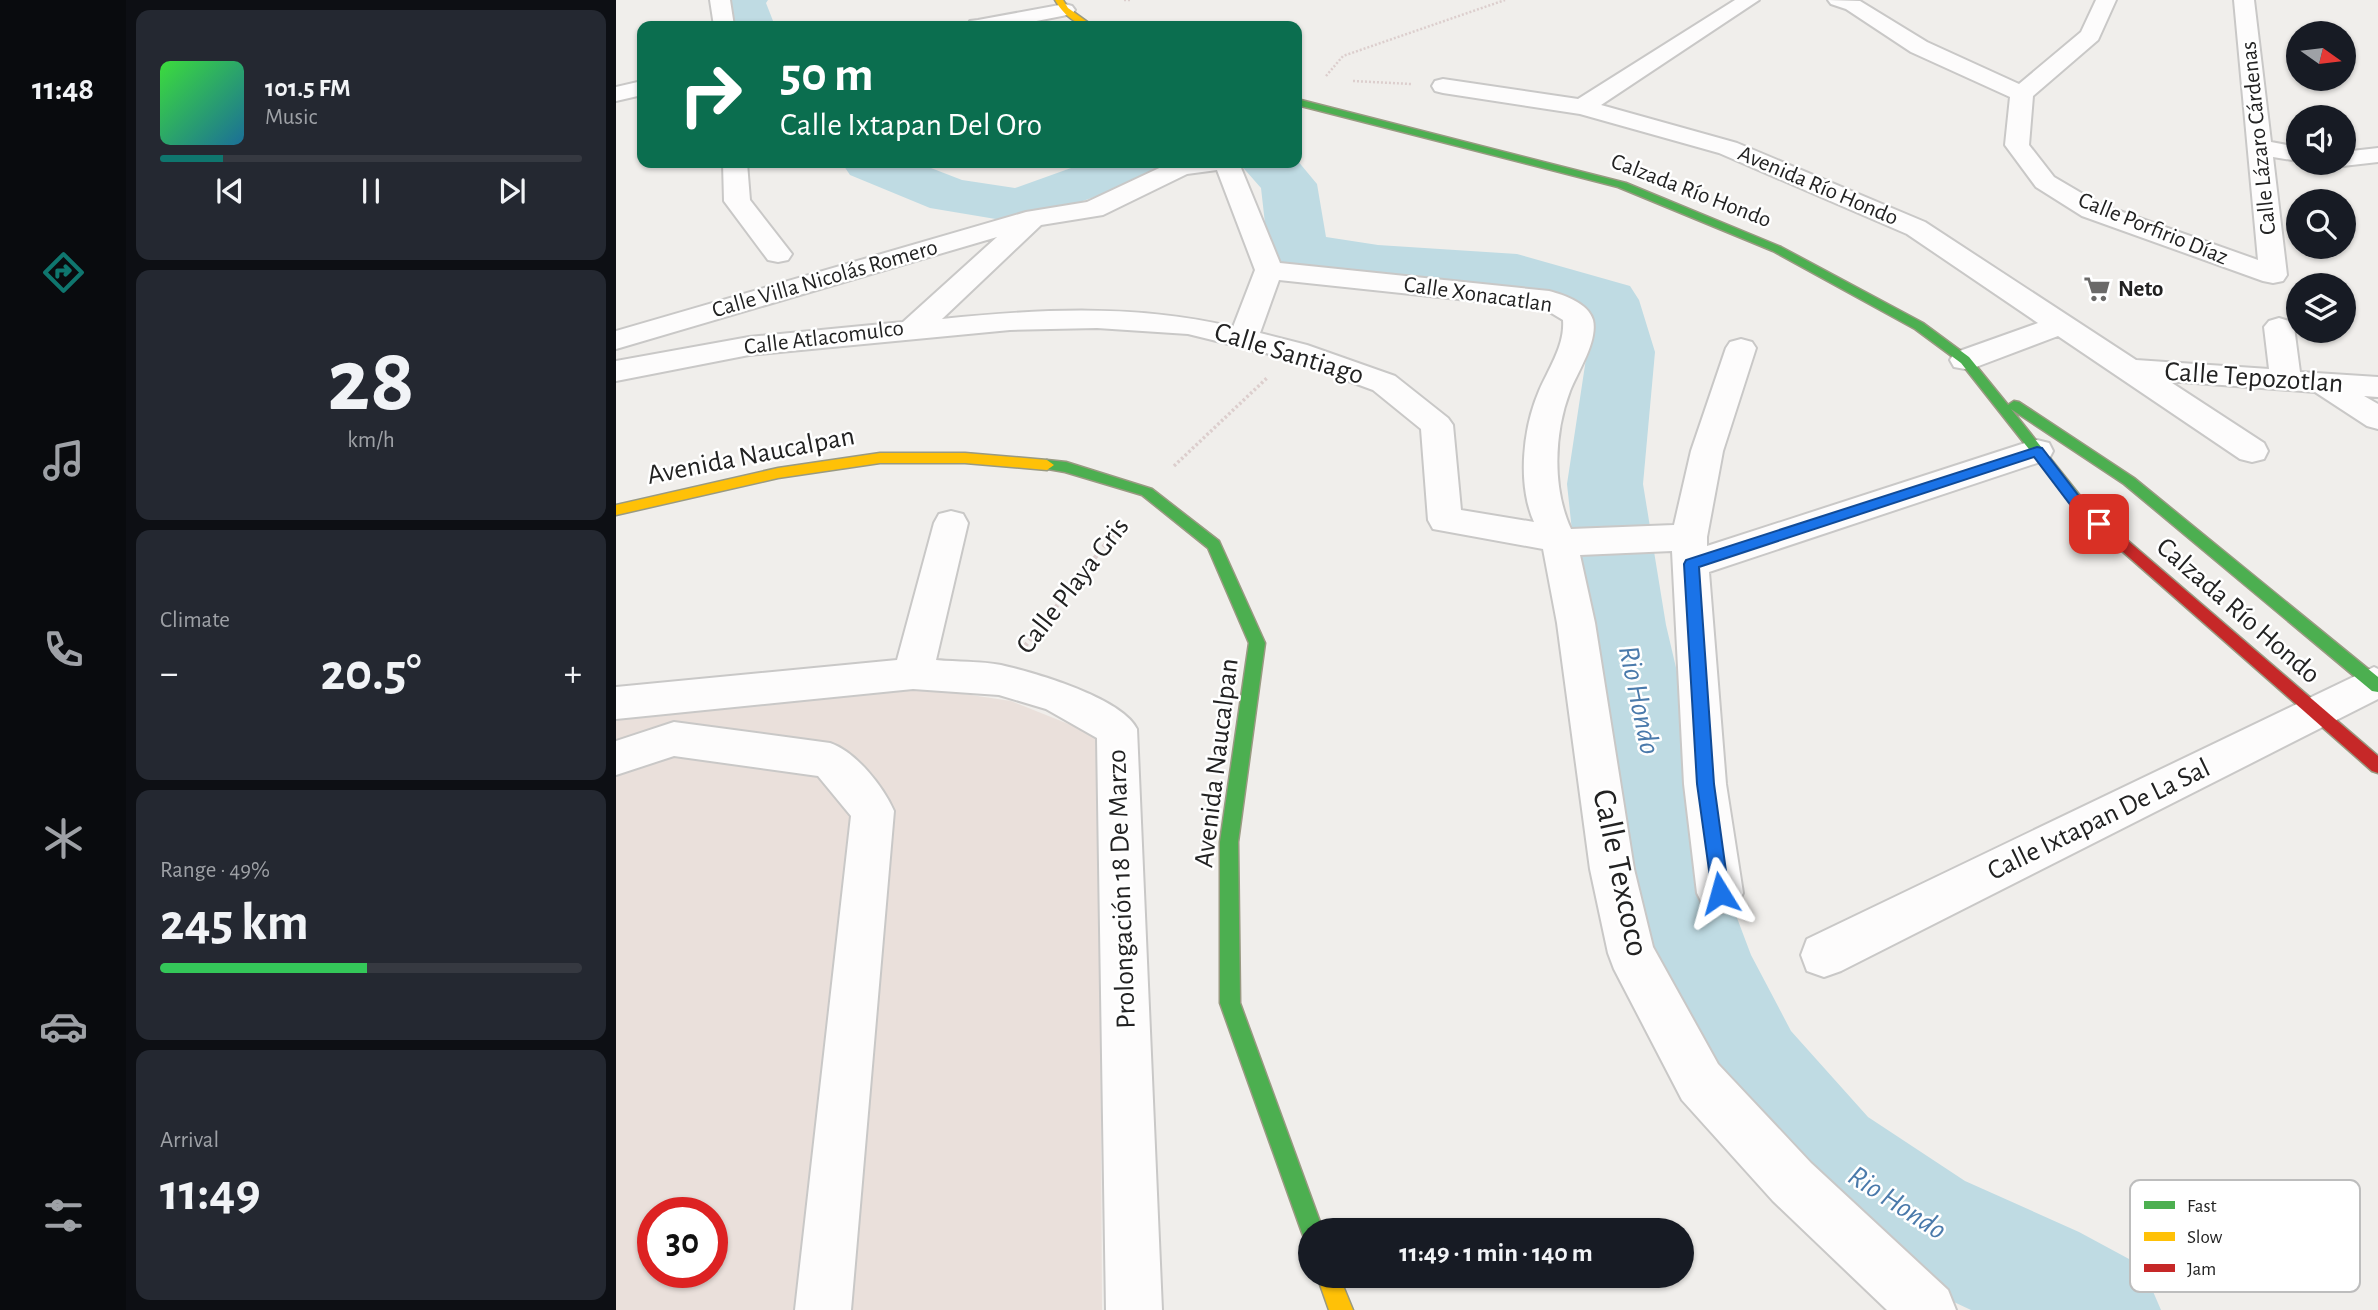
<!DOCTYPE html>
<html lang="en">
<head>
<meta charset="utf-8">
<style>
	:root { --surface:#171b24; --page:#242831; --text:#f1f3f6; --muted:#9ea1a6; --line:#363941; --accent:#0f766e }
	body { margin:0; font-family:"Alegreya Sans",sans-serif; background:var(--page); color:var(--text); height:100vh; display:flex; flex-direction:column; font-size:26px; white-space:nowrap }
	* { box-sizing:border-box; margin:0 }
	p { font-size:23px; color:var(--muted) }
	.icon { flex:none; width:38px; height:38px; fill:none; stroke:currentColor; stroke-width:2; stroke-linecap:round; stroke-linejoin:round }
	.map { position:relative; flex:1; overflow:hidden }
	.details { display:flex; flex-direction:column; gap:10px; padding:10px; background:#0d0f14; width:490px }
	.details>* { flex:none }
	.guide { position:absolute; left:21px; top:21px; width:665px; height:147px; border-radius:14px; box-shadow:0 2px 5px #0004; background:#0b6e4f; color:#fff; overflow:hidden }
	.needle { width:46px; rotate:104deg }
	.controls { position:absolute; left:1670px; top:21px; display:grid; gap:14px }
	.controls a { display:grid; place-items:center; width:70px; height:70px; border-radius:50%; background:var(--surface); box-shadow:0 2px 5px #0004; font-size:35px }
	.speed { position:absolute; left:21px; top:1197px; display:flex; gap:14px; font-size:35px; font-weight:700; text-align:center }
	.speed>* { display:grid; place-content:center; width:91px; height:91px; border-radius:50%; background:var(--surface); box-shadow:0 2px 5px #0004; line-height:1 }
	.speed .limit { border:10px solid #d22; background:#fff; color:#111 }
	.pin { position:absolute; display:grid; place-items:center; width:60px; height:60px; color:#fff; margin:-30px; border-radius:14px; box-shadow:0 4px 10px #0006 }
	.me { position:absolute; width:77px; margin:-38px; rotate:352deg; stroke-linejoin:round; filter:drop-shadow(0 0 5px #0008) }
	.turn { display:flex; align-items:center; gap:24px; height:147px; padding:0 28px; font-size:32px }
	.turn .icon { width:91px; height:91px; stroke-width:2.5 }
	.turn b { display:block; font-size:49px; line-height:60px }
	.big { font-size:52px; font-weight:700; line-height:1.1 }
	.details .widget { flex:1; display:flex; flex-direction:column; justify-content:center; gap:10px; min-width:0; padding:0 24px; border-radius:14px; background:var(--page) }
	.details .dial { align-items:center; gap:0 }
	.dial b { font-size:91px; line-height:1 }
	.song { display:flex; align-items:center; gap:21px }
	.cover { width:84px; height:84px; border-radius:10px; background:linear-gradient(135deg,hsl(120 70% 55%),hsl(200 70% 35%)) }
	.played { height:7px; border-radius:4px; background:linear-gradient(90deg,var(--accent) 15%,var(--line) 15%) }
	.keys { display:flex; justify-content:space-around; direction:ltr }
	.heat { display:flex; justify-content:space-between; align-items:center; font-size:38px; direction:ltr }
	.charge { height:10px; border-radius:5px; background:linear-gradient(90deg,#34c759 49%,var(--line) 0) }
	.trip { position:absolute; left:682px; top:1218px; width:396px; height:70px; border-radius:35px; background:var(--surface); box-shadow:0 2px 5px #0004; font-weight:700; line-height:70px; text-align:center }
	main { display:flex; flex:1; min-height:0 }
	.menu { display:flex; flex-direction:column; width:126px; justify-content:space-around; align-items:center; background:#090b0e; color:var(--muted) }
	.menu .icon { width:49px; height:49px }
	.menu .current { color:var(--accent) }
	.menu b { font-size:32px; color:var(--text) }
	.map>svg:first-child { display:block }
</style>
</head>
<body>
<main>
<nav class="menu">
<b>11:48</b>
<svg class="icon current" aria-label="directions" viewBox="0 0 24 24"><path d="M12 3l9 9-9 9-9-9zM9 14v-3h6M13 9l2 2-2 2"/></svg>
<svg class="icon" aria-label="music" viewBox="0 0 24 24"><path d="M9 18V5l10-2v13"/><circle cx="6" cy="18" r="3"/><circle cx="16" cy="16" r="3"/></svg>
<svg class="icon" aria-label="phone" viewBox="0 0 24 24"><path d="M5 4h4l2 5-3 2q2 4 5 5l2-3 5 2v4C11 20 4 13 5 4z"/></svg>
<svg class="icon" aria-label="climate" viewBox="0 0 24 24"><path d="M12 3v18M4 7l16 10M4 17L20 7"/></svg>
<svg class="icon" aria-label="car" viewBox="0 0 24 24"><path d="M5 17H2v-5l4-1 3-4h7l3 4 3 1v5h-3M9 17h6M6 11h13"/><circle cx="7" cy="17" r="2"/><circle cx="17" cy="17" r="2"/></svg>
<svg class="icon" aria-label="filters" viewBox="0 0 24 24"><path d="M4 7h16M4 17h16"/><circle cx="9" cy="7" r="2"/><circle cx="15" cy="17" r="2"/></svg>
</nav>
<section class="details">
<div class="widget">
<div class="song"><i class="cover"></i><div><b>101.5 FM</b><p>Music</p></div></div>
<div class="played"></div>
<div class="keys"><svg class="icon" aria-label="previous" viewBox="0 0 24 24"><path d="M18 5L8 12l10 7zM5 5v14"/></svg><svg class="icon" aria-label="pause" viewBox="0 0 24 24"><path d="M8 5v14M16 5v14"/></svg><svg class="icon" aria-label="next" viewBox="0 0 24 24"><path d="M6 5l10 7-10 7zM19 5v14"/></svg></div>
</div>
<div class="widget dial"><b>28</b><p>km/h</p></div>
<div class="widget"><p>Climate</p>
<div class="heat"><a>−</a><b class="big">20.5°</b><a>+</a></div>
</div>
<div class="widget"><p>Range · 49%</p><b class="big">245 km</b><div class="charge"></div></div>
<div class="widget"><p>Arrival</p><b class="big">11:49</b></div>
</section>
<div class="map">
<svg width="1762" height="1310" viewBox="0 0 1762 1310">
	<rect width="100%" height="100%" fill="#f0eeeb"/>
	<path fill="#eae0db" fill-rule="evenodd" d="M295,686L395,701L490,739L484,914L486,1310H0V718ZM37,1213H96V1272H37Z"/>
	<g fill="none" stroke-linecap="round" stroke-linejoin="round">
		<path fill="#bfdbe3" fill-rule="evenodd" d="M105,0H152L150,3L159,26H112Z
			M681,160L701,184L710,237L762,245L901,254L1014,286L1023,300L1039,352L1027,484L1050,625L1115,902L1135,955L1175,1031L1252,1117L1349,1181L1463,1232L1526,1266L1545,1310H1355L1263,1267L1170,1199L1097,1109L1037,976L1015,902L966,625L951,484L971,352L962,312L896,291L762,283L660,263L652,250L645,188L623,163H681Z
			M226,163H302L346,180L399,188L469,163H549L541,175L404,223L314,208L234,175Z"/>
		<g stroke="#c9c8c7" stroke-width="4">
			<path id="street" d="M94,0H114L118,26H98Z
				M1119,0H1143L985,105L1121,143L1309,222L1520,360L1653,369L1648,327L1653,321L1663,318L1673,321L1678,327L1684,372L1762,377V397L1748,396L1762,404V429L1751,426L1699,392L1553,381L1648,443L1652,451L1648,459L1636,462L1624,459L1442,336L1360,367L1349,369L1338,367L1334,360L1338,353L1422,323L1291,234L1103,153L964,114L827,93L819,91L816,86L819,81L827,79L962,99Z
				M1212,0L1244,1L1311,42L1403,84L1465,32L1480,0H1500L1482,40L1417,96L1413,145L1438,177L1484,204L1642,260L1618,0H1638L1655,142L1682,147V161L1657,157L1671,275L1667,281L1657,283L1647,281L1466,216L1420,187L1389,145L1394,97L1295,52L1230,9L1215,4Z
				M449,4L456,6L459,10L456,14L395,26H351L354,21L362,20Z
				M26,81V95L0,101V87Z
				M1762,148V162L1727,166L1717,163H1727V152Z
				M107,163H131L134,200L176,254L172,260L162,262L152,260L108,201Z
				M554,163H623L664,263L933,291C948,295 972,303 977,320C982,341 962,371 954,391C938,433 936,488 955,529L1058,525L1075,451L1110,348L1114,342L1125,339L1136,342L1140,348L1107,451L1091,537V546L1409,443L1421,440L1433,443L1437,451L1433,459L1093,572L1110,784L1127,893L1120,907L1104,913L1088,907L1081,893L1068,784L1056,551L964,555L979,623L1018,869L1037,947L1102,1064L1195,1163L1332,1290L1340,1310H1271L1157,1201L1066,1100L998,969L992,953L974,869L941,623L927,549L817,529L812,520L805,429L757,390L670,358L572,334L481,328L394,330L133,355L0,381V361L133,337L287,322L381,237L0,349V331L410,212L471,202ZM601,170L639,270L617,327C521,304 423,309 326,319L425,225L487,215L571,174ZM663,280L927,308L947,320C949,345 933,368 923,391C907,428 901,484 918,522L845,510L837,425L832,418L779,376L691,345L644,333Z
				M335,511L347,514L352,523L320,660C341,662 365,661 385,665C420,673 506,698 521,729L546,1310H490L481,738L430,709L383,695L297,689L0,719V687L281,660L318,523L323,514Z
				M1758,667L1762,669V699L1225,971L1208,977L1191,971L1185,955L1191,939Z
				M58,722L214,743C240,752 267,786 278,811L235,1310H179L235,816L202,776L58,756L0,775V741Z"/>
		</g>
		<g stroke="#999a82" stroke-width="3">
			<path id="fast" d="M681,99L1010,183L1165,247L1307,323L1353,357L1392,405L1398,401L1403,402L1518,478L1762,677V692L1756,691L1508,484L1395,409L1477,512L1470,517L1465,515L1345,363L1299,329L1157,251L1002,187L681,105Z
				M431,460L450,462L536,489L603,541L649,643L622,842L624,1003L707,1230H695V1241L688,1238L685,1230L604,1003V842L633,643L592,548L526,495L449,472L426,468L424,465L426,462Z"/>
		</g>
		<g stroke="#999a82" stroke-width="3">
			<path id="slow" d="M439,0H447L452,8L477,26C461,27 447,14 439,0Z
				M264,453H349L431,460L438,465L431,470L349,463H264L162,478L0,515V505L162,468Z
				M701,1276H723L737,1310H713Z"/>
		</g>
		<g stroke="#999a82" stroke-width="3">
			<path id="jam" d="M1470,507L1475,509L1762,756V773L1756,771L1465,515L1463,512Z"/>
		</g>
		<path stroke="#dccecd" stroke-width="2.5" stroke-dasharray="2 2" stroke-linecap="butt" d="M508,0H514
			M710,76L727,56L889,0
			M737,81L795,84"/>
		<path stroke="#dccecd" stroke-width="3.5" stroke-dasharray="2.5 2.5" stroke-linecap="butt" d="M558,466L651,378"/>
		<path stroke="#dccecd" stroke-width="4.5" stroke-dasharray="3.5 3.5" stroke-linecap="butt" d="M409,646L508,521"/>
		<use href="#street" fill="#fdfcfc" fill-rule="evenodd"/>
		<use href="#fast" fill="#4caf50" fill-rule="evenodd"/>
		<use href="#slow" fill="#ffc107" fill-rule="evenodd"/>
		<use href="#jam" fill="#c62828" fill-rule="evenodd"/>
	</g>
	<path fill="#1a73e8" stroke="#114b97" stroke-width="2" d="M1421,447L1426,448L1469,504L1489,521L1491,524L1489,528H1478L1459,511L1418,457L1083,567L1098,784L1113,893L1111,899L1104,901L1097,899L1081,784L1068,564L1070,560Z"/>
	<defs>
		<g id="supermarket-bare" transform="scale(2.1)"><path d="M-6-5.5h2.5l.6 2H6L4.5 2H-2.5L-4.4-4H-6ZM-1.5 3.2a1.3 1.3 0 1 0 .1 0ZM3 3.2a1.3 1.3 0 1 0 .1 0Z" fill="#6a6968" stroke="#fff" stroke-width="2.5" paint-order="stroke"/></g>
	</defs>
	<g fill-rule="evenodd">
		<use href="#supermarket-bare" x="1481" y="289"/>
	</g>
	<g text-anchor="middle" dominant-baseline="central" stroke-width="5" stroke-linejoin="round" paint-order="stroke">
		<g font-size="23" fill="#222" stroke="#fff">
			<text transform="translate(1643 138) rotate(-96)">Calle Lázaro Cárdenas</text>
			<text transform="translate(1202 186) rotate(23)">Avenida Río Hondo</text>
			<text transform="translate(1075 191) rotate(21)">Calzada Río Hondo</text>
			<text transform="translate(1537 229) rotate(22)">Calle Porfirio Díaz</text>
			<text transform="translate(209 279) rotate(-16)">Calle Villa Nicolás Romero</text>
			<text transform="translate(862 295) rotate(8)">Calle Xonacatlan</text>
			<text transform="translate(208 338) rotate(-7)">Calle Atlacomulco</text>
		</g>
		<g font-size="23" font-weight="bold" fill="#222" stroke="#fff" text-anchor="start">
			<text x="1502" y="289">Neto</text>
		</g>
		<g font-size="28" fill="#222" stroke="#fff">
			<text transform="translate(673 354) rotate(17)">Calle Santiago</text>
			<text transform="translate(1638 378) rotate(4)">Calle Tepozotlan</text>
			<text transform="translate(135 456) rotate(-11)">Avenida Naucalpan</text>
			<text transform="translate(457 586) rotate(-52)">Calle Playa Gris</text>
			<text transform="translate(1622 611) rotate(41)">Calzada Río Hondo</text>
			<text transform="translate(601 763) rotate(-83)">Avenida Naucalpan</text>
			<text transform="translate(1483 820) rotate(-26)">Calle Ixtapan De La Sal</text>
			<text transform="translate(506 889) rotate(-92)">Prolongación 18 De Marzo</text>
		</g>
		<g font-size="30" font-style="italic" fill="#4a7aab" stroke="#fff">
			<text transform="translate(1023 700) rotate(78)">Rio Hondo</text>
			<text transform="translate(1281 1203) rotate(33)">Rio Hondo</text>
		</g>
		<g font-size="33" fill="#222" stroke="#fff">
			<text transform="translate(1004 873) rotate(78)">Calle Texcoco</text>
		</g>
	</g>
	<rect x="1514" y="1180" width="230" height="112" rx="10" fill="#fff" stroke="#bdbdbd" stroke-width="2"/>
	<rect x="1528" y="1201" width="31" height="8" fill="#4caf50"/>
	<rect x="1528" y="1232" width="31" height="9" fill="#ffc107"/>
	<rect x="1528" y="1264" width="31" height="8" fill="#c62828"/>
	<g font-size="19" fill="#222">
		<text x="1571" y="1212">Fast</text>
		<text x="1571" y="1243">Slow</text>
		<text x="1571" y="1275">Jam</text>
	</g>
</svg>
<div class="controls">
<a><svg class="needle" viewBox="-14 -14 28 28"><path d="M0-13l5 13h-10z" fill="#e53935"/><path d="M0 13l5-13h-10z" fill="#9ea1a6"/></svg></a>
<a><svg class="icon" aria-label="sound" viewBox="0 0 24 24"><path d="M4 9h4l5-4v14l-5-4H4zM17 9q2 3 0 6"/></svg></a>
<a><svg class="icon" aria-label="search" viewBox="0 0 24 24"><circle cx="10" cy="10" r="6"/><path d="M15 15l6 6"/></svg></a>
<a><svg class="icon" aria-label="layers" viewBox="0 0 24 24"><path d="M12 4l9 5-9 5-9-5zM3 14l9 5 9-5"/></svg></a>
</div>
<div class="speed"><div class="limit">30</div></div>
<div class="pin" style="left:1483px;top:524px;background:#d93025"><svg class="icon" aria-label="arrive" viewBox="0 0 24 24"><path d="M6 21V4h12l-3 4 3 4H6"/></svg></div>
<svg class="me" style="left:1104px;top:893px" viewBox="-20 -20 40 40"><path d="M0-17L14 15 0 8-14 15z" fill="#1a73e8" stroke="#fff" stroke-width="4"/></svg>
<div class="trip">11:49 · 1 min · 140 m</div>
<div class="guide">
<div class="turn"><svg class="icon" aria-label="right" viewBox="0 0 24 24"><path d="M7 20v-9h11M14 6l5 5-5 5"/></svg><div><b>50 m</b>Calle Ixtapan Del Oro</div></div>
</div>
</div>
</main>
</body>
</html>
